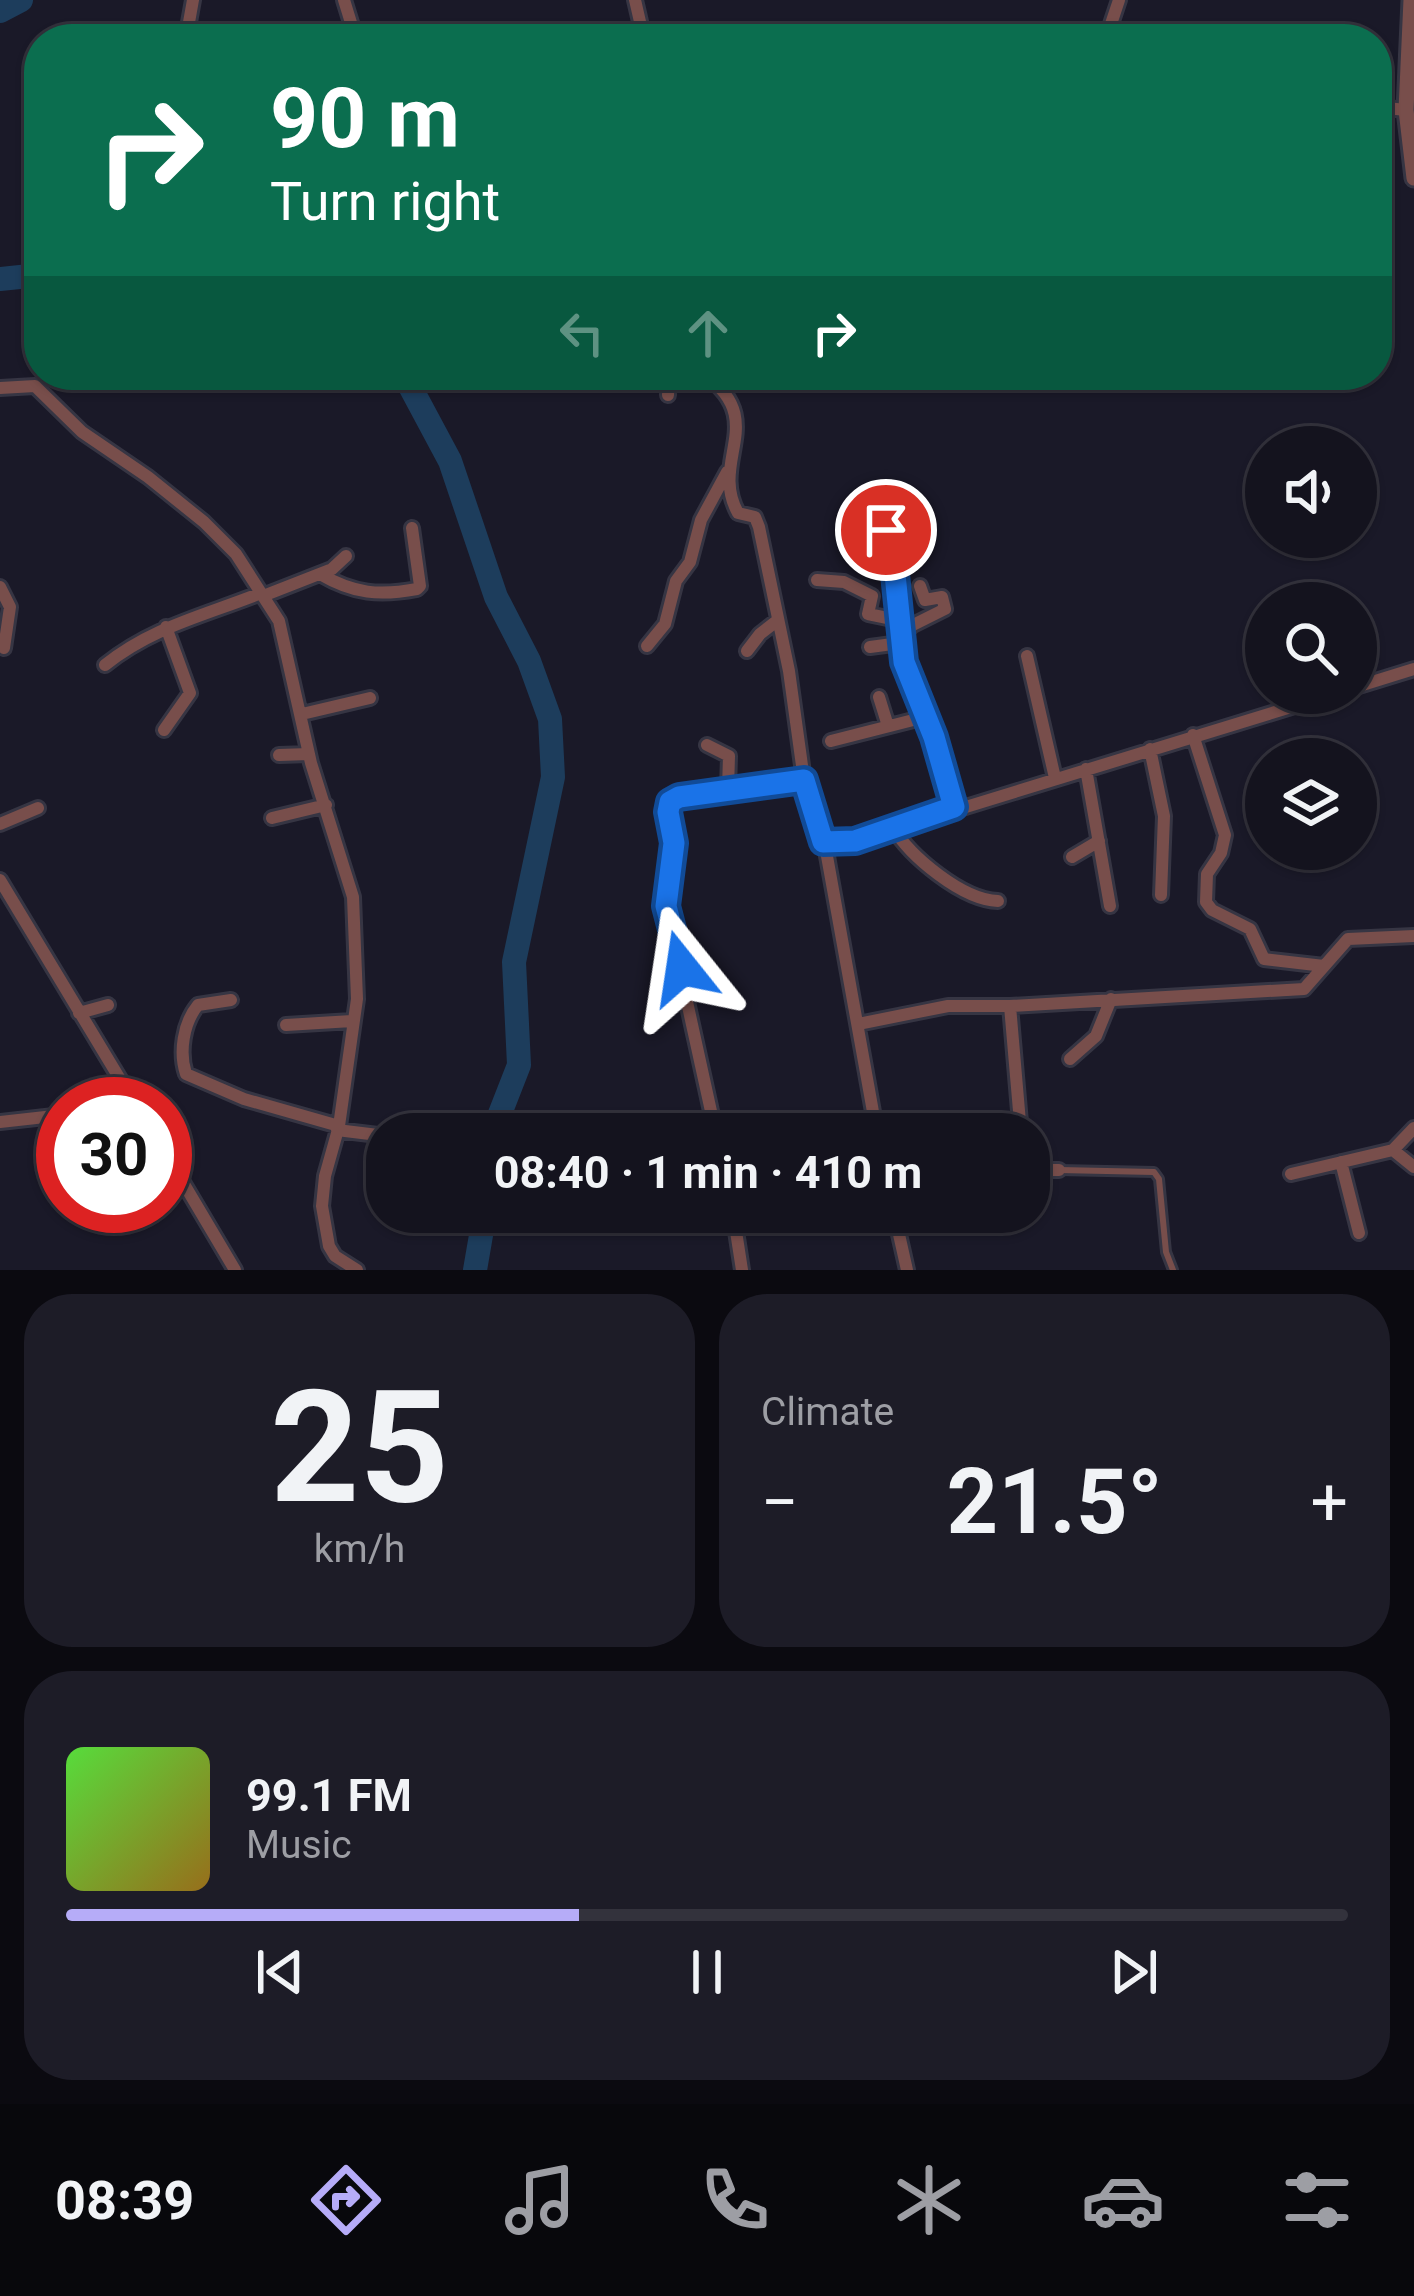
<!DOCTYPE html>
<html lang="en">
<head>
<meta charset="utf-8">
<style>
	:root { --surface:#14131e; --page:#1d1c27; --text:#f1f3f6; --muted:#9d9ea4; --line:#33323c; --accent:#b6acf8 }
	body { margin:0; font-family:Roboto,sans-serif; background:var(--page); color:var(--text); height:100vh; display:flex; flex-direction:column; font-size:45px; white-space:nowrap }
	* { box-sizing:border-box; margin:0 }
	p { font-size:39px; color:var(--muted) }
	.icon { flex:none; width:66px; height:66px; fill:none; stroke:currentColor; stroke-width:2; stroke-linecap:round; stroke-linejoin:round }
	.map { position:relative; height:1270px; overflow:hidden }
	.details { display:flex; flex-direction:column; gap:24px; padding:24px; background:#0b0a10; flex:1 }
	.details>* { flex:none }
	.guide { position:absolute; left:24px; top:24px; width:1368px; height:366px; border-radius:48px; box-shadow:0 3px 9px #0004,0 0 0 3px var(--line); background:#0b6e4f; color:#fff; overflow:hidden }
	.fabs { position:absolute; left:1245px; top:426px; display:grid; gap:24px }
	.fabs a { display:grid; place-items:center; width:132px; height:132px; border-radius:50%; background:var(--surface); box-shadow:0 3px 9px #0004,0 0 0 3px var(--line); font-size:60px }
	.speed { position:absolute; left:36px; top:1077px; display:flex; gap:24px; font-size:60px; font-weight:700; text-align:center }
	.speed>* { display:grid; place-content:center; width:156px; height:156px; border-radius:50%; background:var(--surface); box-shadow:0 3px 9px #0004,0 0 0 3px var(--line); line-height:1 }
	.speed .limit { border:18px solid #d22; background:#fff; color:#111 }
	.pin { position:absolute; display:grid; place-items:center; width:102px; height:102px; color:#fff; margin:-51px; border:6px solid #fff; border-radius:50%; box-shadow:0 3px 12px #0007 }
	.me { position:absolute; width:132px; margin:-66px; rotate:345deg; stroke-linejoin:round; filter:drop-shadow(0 0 9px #0008) }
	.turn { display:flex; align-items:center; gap:42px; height:252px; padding:0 48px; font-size:54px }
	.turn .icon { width:156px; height:156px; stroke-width:2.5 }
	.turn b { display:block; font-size:84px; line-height:102px }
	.lanes { display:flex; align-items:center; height:114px; padding:0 48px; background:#0003; justify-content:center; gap:60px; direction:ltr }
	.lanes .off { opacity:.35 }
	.big { font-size:90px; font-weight:700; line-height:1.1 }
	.details .card { flex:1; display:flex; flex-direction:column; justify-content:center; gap:18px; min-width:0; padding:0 42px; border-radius:48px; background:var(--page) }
	.details .dial { align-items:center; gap:0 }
	.dial b { font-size:156px; line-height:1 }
	.song { display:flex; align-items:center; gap:36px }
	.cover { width:144px; height:144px; border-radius:18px; background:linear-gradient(135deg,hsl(110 70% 55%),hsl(40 70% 35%)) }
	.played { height:12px; border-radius:6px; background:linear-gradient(90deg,var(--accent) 40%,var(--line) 40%) }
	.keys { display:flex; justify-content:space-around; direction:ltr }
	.heat { display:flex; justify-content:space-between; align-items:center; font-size:66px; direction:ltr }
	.details .tiles { flex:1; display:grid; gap:24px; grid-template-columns:1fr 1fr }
	.card:last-child { grid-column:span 2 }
	.trip { position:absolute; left:366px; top:1113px; width:684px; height:120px; border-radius:48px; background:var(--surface); box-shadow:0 3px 9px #0004,0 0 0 3px var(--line); font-weight:700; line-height:120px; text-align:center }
	.menu { display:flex; height:192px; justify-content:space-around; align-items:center; background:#08080c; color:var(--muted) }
	.menu .icon { width:84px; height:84px }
	.menu .active { color:var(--accent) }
	.menu b { font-size:54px; color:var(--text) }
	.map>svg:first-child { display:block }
</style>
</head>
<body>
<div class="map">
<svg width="1414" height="1270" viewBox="0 0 1414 1270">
	<rect width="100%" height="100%" fill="#1a1928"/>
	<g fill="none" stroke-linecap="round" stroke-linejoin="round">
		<path stroke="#1d3d5c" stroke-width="24" d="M0,11L21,0
			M0,279L39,275
			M404,375L450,461L496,597L529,661L550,719L553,777L514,962L519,1065L492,1134
			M475,1270L485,1212"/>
		<g stroke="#363543" stroke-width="12">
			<path id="service" d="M1059,1170L1154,1172L1159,1179L1166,1252L1173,1270"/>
		</g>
		<g stroke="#363543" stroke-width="18">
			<path id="minor" d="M344,0L356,39
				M635,0L644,39
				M186,39L193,0
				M1106,39L1119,0
				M1377,107L1406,110
				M705,375C769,421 709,461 738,513L755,517L759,527L789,671L804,780L825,845L877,1134
				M0,388L35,386L82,432L148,477L204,522L236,554L279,621L311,763L353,897L357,999L339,1126L325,1176L322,1206L329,1246L335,1256L357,1270
				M668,395L669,375
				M886,530L893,545L904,662L934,737L954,807
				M320,574C354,594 380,596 417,589L420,586L412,528
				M817,580L844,582L872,596L868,614L897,620
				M0,587L10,607L4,648
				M263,596L332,569L346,556
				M899,637L913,625L945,609L942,597L925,600L920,586
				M647,646L665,624L676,581L690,562L701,520L727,472
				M870,647L900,643
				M747,651L760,634L778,620
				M1027,656L1055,778
				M105,665C152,627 206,615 261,593
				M1356,687L1414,669
				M879,697L888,726
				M302,714L370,698
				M164,730L190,693L166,627
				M1193,735L1225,835L1221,853L1207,874L1206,902L1212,910L1250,929L1264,959L1324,966
				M831,741L925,717
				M707,745L729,756L728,789
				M1150,749L1164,816L1161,895
				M279,755L309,754
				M1086,769L1110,906
				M272,818L326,805
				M0,824L38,808
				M892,826C910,857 963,900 998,901
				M823,841H855L1337,693
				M1072,857L1099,841
				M0,880L135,1104
				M231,1000L198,1005C183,1023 179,1053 186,1074L244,1099L339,1126
				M1010,1006L1304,989L1348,939L1414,936
				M79,1013L108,1005
				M858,1024L948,1006H1010L1021,1134
				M286,1025L352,1021
				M1070,1059L1096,1036L1111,999
				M874,1118L929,1127
				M0,1122L63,1115
				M337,1130L386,1136
				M716,1134L666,906L675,843L668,812L670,802L679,797L804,780
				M1393,1150L1414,1167
				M165,1152L235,1270
				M1341,1162L1359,1233
				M1029,1170H1059
				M1291,1174L1393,1150L1414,1128
				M733,1212L742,1270
				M894,1212L907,1270"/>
		</g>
		<g stroke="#363543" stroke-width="21">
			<path id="tertiary" d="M1411,0L1406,110L1414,178"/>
		</g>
		<use href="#service" stroke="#784e4b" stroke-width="6"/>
		<use href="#minor" stroke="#784e4b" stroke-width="12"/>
		<use href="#tertiary" stroke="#784e4b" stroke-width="15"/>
	</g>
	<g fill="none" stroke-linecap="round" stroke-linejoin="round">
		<g stroke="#114b97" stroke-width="30">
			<path id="route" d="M682,968L666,906L674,843L668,812L670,802L679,797L804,780L823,842L855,841L954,807L934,737L904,662L892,545L886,530"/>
		</g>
		<use href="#route" stroke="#1a73e8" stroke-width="21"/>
	</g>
</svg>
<div class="fabs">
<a><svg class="icon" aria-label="sound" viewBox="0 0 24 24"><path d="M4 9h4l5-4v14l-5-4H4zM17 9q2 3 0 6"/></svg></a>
<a><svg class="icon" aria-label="search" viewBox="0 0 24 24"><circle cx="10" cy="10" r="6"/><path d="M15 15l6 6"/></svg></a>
<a><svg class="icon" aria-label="layers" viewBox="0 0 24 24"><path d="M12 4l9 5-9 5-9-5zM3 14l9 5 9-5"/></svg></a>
</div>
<div class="speed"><div class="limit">30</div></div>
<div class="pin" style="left:886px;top:530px;background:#d93025"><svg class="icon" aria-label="arrive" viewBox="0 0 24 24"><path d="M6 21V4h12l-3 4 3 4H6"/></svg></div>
<svg class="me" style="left:682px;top:968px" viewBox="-20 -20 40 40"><path d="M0-17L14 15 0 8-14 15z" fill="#1a73e8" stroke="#fff" stroke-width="4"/></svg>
<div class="trip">08:40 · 1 min · 410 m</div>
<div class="guide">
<div class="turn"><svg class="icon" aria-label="right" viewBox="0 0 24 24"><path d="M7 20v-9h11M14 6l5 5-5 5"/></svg><div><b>90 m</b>Turn right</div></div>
<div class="lanes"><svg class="icon off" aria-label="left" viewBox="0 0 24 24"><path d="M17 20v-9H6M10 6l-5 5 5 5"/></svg><svg class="icon off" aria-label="ahead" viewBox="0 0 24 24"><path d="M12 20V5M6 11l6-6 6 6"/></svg><svg class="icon" aria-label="right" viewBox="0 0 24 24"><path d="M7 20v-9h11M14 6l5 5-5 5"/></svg></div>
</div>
</div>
<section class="details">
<div class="tiles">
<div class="card dial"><b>25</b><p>km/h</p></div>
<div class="card"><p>Climate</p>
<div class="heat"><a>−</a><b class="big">21.5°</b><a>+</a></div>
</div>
<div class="card">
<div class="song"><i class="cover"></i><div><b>99.1 FM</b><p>Music</p></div></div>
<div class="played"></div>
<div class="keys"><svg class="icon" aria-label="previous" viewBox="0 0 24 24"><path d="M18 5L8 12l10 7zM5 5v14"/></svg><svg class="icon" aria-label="pause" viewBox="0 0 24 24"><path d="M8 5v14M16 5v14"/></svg><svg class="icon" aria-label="next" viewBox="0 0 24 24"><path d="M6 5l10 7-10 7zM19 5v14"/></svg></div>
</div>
</div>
</section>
<nav class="menu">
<b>08:39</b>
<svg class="icon active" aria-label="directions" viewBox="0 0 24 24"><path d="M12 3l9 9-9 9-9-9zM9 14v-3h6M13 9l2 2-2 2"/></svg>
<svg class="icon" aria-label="music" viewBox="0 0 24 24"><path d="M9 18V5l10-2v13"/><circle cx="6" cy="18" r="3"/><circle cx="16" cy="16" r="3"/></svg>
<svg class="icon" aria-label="phone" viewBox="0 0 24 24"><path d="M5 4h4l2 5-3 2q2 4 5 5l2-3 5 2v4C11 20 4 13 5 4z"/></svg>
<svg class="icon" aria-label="climate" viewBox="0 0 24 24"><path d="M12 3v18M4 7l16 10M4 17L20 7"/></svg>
<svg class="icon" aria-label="car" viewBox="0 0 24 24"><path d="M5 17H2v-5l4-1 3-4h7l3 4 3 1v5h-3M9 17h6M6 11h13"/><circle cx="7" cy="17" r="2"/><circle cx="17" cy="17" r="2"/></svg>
<svg class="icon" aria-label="filters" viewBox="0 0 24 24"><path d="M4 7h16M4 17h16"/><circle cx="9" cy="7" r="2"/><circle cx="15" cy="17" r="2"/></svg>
</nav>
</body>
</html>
